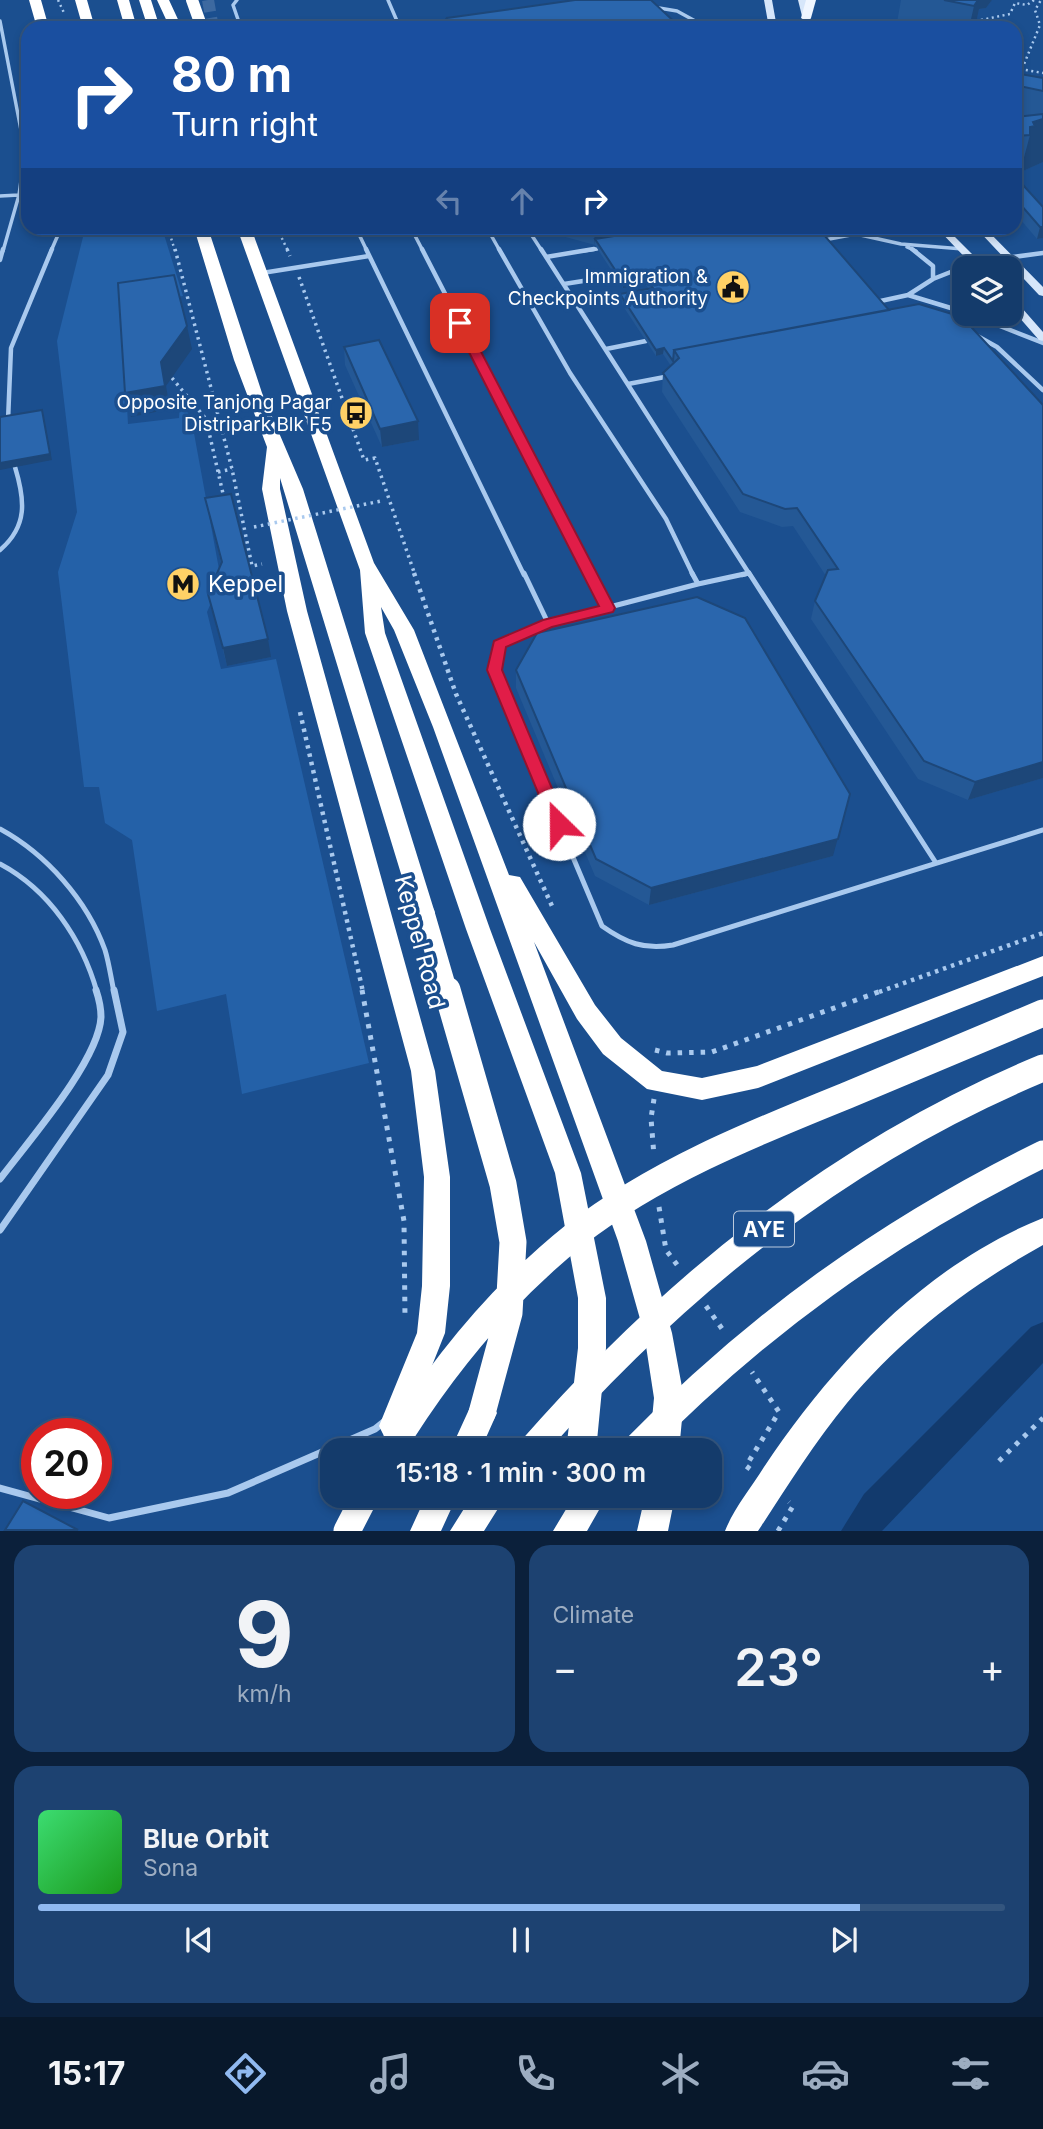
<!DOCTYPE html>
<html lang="en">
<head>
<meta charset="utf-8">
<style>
	:root { --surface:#143b6b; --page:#1d4271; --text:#f1f3f6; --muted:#9dadc1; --line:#33557e; --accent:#90b9f0 }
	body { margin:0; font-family:Inter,sans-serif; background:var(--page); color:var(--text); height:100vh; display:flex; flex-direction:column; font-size:26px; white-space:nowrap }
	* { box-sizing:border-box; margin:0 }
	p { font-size:23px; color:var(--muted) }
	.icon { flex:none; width:38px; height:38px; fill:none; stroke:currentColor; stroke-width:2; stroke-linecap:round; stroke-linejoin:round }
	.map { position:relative; height:1531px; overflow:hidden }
	.drawer { display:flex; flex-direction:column; gap:14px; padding:14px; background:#0b203b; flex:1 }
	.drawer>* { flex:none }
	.hud { position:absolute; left:21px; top:21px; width:1001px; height:214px; border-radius:21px; box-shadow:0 4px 10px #0003,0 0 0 2px var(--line); background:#1a4fa0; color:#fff; overflow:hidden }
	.buttons { position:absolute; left:952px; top:256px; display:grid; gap:14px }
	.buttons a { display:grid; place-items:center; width:70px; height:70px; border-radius:14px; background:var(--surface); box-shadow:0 4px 10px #0003,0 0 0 2px var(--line); font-size:35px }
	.speed { position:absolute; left:21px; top:1418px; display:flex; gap:14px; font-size:35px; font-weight:700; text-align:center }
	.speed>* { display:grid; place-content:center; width:91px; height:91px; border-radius:50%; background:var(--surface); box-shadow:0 4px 10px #0003,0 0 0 2px var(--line); line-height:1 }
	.speed .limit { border:10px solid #d22; background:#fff; color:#111 }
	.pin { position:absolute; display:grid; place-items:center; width:60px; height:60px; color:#fff; margin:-30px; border-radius:14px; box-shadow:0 4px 10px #0006 }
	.me { position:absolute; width:77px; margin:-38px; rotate:337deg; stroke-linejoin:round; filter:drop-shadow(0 0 5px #0008) }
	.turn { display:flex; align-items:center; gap:24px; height:147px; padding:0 35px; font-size:32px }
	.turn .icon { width:91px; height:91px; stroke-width:2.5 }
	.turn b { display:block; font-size:49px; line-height:60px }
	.lanes { display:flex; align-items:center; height:66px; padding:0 35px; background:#0003; justify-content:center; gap:35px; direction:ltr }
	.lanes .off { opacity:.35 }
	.big { font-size:52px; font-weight:600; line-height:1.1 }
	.drawer .card { flex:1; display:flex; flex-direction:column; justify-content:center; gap:10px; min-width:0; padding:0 24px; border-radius:21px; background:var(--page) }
	.drawer .dial { align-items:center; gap:0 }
	.dial b { font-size:91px; line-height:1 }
	.song { display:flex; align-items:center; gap:21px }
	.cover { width:84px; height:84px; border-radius:10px; background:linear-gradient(135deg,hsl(140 70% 55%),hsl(120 70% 35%)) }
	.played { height:7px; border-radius:4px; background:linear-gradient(90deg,var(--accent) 85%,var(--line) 85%) }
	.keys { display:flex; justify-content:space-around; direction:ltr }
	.heat { display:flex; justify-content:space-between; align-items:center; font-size:38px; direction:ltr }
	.drawer .tiles { flex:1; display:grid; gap:14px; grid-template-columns:1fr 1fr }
	.card:last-child { grid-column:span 2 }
	.trip { position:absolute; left:320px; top:1438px; width:402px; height:70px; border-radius:21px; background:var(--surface); box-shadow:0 4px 10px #0003,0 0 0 2px var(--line); font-weight:600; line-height:70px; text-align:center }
	.menu { display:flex; height:112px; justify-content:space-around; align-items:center; background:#08182b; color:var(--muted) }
	.menu .icon { width:49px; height:49px }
	.menu .selected { color:var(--accent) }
	.menu b { font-size:32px; color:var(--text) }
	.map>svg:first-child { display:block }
</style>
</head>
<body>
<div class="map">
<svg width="1043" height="1531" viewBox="0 0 1043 1531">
	<rect width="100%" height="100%" fill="#1b4f8f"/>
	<path fill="#2461a8" d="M162,228L183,296L121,305L128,424L179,418L180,403L191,417L221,580L207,612L221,669L276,659L369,1063L242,1094L226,994L157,1011L132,840L105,823L99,787H84L58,572L77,512L57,341L85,229Z"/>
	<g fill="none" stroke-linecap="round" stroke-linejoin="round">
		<path fill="#123a6d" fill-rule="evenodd" d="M1043,1322V1363L882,1531H841L864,1494L1031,1327Z"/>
		<path stroke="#3d69a0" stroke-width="12" stroke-dasharray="12 6" stroke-linecap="butt" d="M208,0L213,28"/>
		<path stroke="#a9c9ee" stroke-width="2.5" stroke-dasharray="2 3.5" stroke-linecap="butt" d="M58,0L65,15
			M825,22H851L878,28
			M967,28L976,21L1010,14L1015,3L1027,5L1034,0
			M1015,68L1043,73
			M1018,79L1040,25L1035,10L1041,0
			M168,228L175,251
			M277,228L288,251"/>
		<path stroke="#a9c9ee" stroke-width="3.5" stroke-dasharray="2.5 4.5" stroke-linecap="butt" d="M175,249L232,469L252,566L262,564
			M287,249L290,256
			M299,277L364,460L375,458L415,575
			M172,378L206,419L224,498
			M218,472L232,469"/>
		<path stroke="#a9c9ee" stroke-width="4.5" stroke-dasharray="3.5 5" stroke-linecap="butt" d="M414,573L456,694L552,906
			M300,712L363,992
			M879,992L1043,933"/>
		<path stroke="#a9c9ee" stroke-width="5" stroke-dasharray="4.5 7" stroke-linecap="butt" d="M362,990L404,1221L405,1319
			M655,1050L667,1053L712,1052L884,990
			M654,1099L651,1118L654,1156
			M659,1207L666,1250L681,1270
			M706,1306L725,1333
			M999,1461L1043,1418
			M750,1469L746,1466L779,1412L752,1372
			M778,1531L793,1506L789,1502"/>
		<path stroke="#a9c9ee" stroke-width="3.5" d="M237,0L233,5L241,28
			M388,0L400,28
			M653,7L677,11L708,28
			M0,21L25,151L19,195L3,251
			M0,196L19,195
			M356,228L367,251
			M411,228L423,251
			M487,228L500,251
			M527,228L542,251
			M856,234L901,244L963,249
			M824,240L856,234L868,228
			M907,247L916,251
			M51,251L61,228
			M583,251L597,249"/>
		<path stroke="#a9c9ee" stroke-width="4.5" d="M366,249L524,575
			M422,249L590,575
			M499,249L570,373L666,519L693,575
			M541,249L750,575
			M912,249L933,266V279
			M546,257L594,249
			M0,260L3,249
			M262,273L369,256
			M564,284L615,276
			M908,295L964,312
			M876,302L908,295L933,279L976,262L1043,253
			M967,313L1043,343
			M972,333L997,347L1043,390
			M606,349L646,341
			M628,384L670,376
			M8,421L11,348L52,249
			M0,550C28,526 25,500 15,467
			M742,575L749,573"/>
		<path stroke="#a9c9ee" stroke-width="5" d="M524,573L548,623L698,584L692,573
			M589,573L608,609
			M749,573L936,863
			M698,584L749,573
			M548,623L499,644L494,670L602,926C626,943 644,950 673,945L1043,830
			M0,829C46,854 87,900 105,950C109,963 111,978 114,992
			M0,864C49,890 82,939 97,992"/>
		<path stroke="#a9c9ee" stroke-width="7" d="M0,1179C27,1143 99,1061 101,1017C101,1008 99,999 96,990
			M0,1230L108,1075L123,1032L114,990
			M0,1488L109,1518L228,1493L375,1429L385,1421"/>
		<path fill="#d6e6fa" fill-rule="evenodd" d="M764,0H772L777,28H769Z
			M798,0H806L813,28H805Z
			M937,228H946L986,268H975Z
			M976,228H985L1043,287V296L1039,295Z
			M1010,298L1014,299L1043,332V341L1039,340L1010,307Z"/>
		<path fill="#f0f6ff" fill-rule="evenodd" d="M806,0H816L811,18L806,21L801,18Z"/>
		<path fill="#fff" fill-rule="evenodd" d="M29,0H41L49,28H37Z
			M75,0H87L95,28H83Z
			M117,0H129L137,28H125Z
			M139,0H151L160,28H148Z
			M157,0H169L182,28H170Z
			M194,228H208L262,393L303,489L435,913L432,920L424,922L416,920L413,913L280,478V489L307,611L435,1071L450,1177V1286L445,1333L404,1436L394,1441L384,1436L379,1426L417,1333L422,1286L424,1177L411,1071L287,611L262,489L267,447L234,360Z
			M237,228H251L374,563L414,630L509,875L520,877L595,1005L621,1038L662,1071L702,1078L757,1066L1043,956V976L758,1088L702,1100L647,1089L603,1054L577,1019L534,942L646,1241L672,1333L684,1398L679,1451H649L654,1398L644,1333L618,1241L433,727L394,630L381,607L385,633L490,929L581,1173L606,1298V1348L596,1451H566L578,1348V1298L555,1173L466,929L365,633L360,570Z
			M1043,1218V1245C969,1286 901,1338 847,1403C814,1443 787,1487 758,1531H725C734,1508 751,1488 764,1467C833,1364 925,1265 1043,1218Z
			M482,1398L492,1403L497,1413L480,1451H450L472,1403Z
			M426,1496H457L441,1531H410Z
			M472,1496H506L484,1531H450Z
			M574,1496H607L587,1531H553Z
			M645,1496H675L668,1531H637Z"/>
		<path stroke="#a9c9ee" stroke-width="3.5" stroke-dasharray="2.5 4.5" stroke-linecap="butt" d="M254,527L381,501"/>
		<path stroke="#fff" stroke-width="12" d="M192,0L202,28"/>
		<path stroke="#fff" stroke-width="21" d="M424,913L447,992"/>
		<path stroke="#fff" stroke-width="27" d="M447,990L503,1184L513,1242L509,1313L482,1413
			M390,1451C440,1369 500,1295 575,1235C656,1172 754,1133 848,1095C913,1068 978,1041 1043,1013
			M530,1451C674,1286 840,1152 1043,1068
			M633,1451C756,1325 885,1232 1043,1154
			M347,1531L365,1496"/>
	</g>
	<path fill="#245895" d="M901,0H992L986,8L979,9L975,28H896Z
		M1015,73L1043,78V162L1023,171L1021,176H1019L1016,185H1015Z
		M1015,186L1043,207V238L1037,239L1015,213Z
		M553,228H818L889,310L1043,405V778L968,800L918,779L811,619L815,601L826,576L793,526L782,527L740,512L662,392L663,373L671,366L663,354L656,356L619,300L620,294L649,289L646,285L623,288L595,245L558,235Z
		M344,347L419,440L382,447L345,365Z
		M205,498L271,657L227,666L208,594L221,563Z
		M516,670L833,856L649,905L595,876L516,688Z"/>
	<path fill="#1d4779" d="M944,0H992L986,8L979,9L975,28H969L974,6Z
		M1043,119V162L1023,171L1021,176H1019L1030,135V127L1033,122Z
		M1040,227H1043V238L1037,239Z
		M595,228H701L595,239L594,245Z
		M646,279V285L623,288V282Z
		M187,326L192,349L166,386L170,409L131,417L125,393Z
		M664,348L663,354L656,356V350Z
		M42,410L52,460L0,470V463Z
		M418,421L419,440L382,447L380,429Z
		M268,639L271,657L227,666L223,648Z
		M1043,762V778L968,800L975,782Z
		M850,794L833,856L649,905L651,888Z"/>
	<path fill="#2a66ad" stroke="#1d4779" stroke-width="2" d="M575,0H651L681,28H439L447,18Z
		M944,0H978L974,6Z
		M1015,73L1043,78V91L1015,85Z
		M1043,114V119L1033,122L1035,126L1030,127V135L1016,136L1015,135V117Z
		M1023,185L1043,207V227H1040L1015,198V186Z
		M665,228H818L889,310L674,350L673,361L664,348L656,350L620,294L653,288L646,279L623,282L595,239Z
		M174,275L187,326L161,362L165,386L125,393L118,283Z
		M919,304L962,317L1043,405V762L975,782L924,761L815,601L828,570L838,569L797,508L785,509L743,494L663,373L679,358L674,350Z
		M379,340L418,421L380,429L344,347Z
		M42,410L50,454L0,463V417Z
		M231,494L268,639L223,648L208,594L222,562L205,498Z
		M697,597L745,618L850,794L838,839L651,888L596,859L516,670L537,633Z
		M23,1501L78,1530H5Z"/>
	<path fill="#e11d48" stroke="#92132f" stroke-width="2" d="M460,319L466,323L615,608L613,612L552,627L506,647L502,670L567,824L559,830L551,824L487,670L494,641L543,620L599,606L454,323Z"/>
	<defs>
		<g id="civic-disc" transform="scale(1.75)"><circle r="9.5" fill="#ffd166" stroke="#1b4f8f"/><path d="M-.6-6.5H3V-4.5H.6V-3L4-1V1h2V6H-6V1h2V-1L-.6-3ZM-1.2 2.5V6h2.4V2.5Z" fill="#111"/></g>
		<g id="bus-disc" transform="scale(1.75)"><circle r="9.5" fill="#ffd166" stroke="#1b4f8f"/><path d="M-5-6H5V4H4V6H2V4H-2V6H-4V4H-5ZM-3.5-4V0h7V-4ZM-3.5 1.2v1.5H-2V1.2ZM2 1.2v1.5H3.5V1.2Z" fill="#111"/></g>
		<g id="metro-disc" transform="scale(1.75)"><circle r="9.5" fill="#ffd166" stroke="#1b4f8f"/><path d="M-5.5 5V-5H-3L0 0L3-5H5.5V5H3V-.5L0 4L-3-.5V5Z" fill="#111"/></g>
	</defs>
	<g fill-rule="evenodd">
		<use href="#civic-disc" x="733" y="287"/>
		<use href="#bus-disc" x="356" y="413"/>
		<use href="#metro-disc" x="183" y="584"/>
	</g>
	<g text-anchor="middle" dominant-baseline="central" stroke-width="7" stroke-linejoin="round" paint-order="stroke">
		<g font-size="19" fill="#fff" stroke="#1b4f8f" text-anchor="end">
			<text x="708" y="276">Immigration &amp;<tspan x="708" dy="22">Checkpoints Authority</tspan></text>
			<text x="332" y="402">Opposite Tanjong Pagar<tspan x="332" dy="22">Distripark Blk F5</tspan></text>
		</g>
		<rect fill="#1b4f8f" stroke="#bbcadd" stroke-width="2" x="734" y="1211.5" width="60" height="35" rx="5"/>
		<g font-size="21" font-weight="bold" fill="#fff">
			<text x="764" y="1229">AYE</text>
		</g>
		<g font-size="23" fill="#fff" stroke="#1b4f8f" text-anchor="start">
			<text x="208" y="584">Keppel</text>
		</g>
		<g font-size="23" fill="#fff" stroke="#1b4f8f">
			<text transform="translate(420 942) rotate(75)">Keppel Road</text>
		</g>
	</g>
</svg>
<div class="buttons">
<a><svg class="icon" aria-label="layers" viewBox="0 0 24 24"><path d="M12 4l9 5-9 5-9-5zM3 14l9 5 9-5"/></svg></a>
</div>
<div class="speed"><div class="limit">20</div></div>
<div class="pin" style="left:460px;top:323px;background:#d93025"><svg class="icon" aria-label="arrive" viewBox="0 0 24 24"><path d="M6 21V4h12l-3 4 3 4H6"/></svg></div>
<svg class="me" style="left:559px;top:824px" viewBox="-20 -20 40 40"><circle r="19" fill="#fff"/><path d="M0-13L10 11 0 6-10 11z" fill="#e11d48"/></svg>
<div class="trip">15:18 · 1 min · 300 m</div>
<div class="hud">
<div class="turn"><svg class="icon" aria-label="right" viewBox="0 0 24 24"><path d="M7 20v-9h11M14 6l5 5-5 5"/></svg><div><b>80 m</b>Turn right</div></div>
<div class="lanes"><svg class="icon off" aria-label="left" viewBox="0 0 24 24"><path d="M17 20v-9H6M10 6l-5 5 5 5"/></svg><svg class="icon off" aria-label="ahead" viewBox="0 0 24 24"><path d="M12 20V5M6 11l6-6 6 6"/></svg><svg class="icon" aria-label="right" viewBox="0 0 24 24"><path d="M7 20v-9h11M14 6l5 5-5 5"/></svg></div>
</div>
</div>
<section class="drawer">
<div class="tiles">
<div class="card dial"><b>9</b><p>km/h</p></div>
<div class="card"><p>Climate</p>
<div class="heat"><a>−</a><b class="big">23°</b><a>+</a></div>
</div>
<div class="card">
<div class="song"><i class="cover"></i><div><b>Blue Orbit</b><p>Sona</p></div></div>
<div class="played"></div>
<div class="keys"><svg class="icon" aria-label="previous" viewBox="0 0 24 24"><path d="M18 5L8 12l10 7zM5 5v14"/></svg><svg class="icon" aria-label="pause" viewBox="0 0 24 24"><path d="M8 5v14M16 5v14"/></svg><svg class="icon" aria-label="next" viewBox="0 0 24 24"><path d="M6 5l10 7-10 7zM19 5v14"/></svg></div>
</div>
</div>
</section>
<nav class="menu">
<b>15:17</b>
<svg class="icon selected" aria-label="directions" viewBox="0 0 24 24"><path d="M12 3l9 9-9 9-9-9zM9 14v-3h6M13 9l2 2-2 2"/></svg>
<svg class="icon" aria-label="music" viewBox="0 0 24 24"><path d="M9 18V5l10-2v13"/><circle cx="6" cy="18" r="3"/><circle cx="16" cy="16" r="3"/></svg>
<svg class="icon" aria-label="phone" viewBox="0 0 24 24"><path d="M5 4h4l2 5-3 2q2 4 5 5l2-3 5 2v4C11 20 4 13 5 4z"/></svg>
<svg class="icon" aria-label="climate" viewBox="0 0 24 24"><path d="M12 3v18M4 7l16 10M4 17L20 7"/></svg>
<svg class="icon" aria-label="car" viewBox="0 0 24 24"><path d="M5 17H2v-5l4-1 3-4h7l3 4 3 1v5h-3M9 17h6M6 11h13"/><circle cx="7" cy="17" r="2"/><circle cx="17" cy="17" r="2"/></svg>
<svg class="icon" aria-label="filters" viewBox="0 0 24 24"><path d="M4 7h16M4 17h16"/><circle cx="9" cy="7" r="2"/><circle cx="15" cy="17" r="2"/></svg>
</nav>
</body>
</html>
